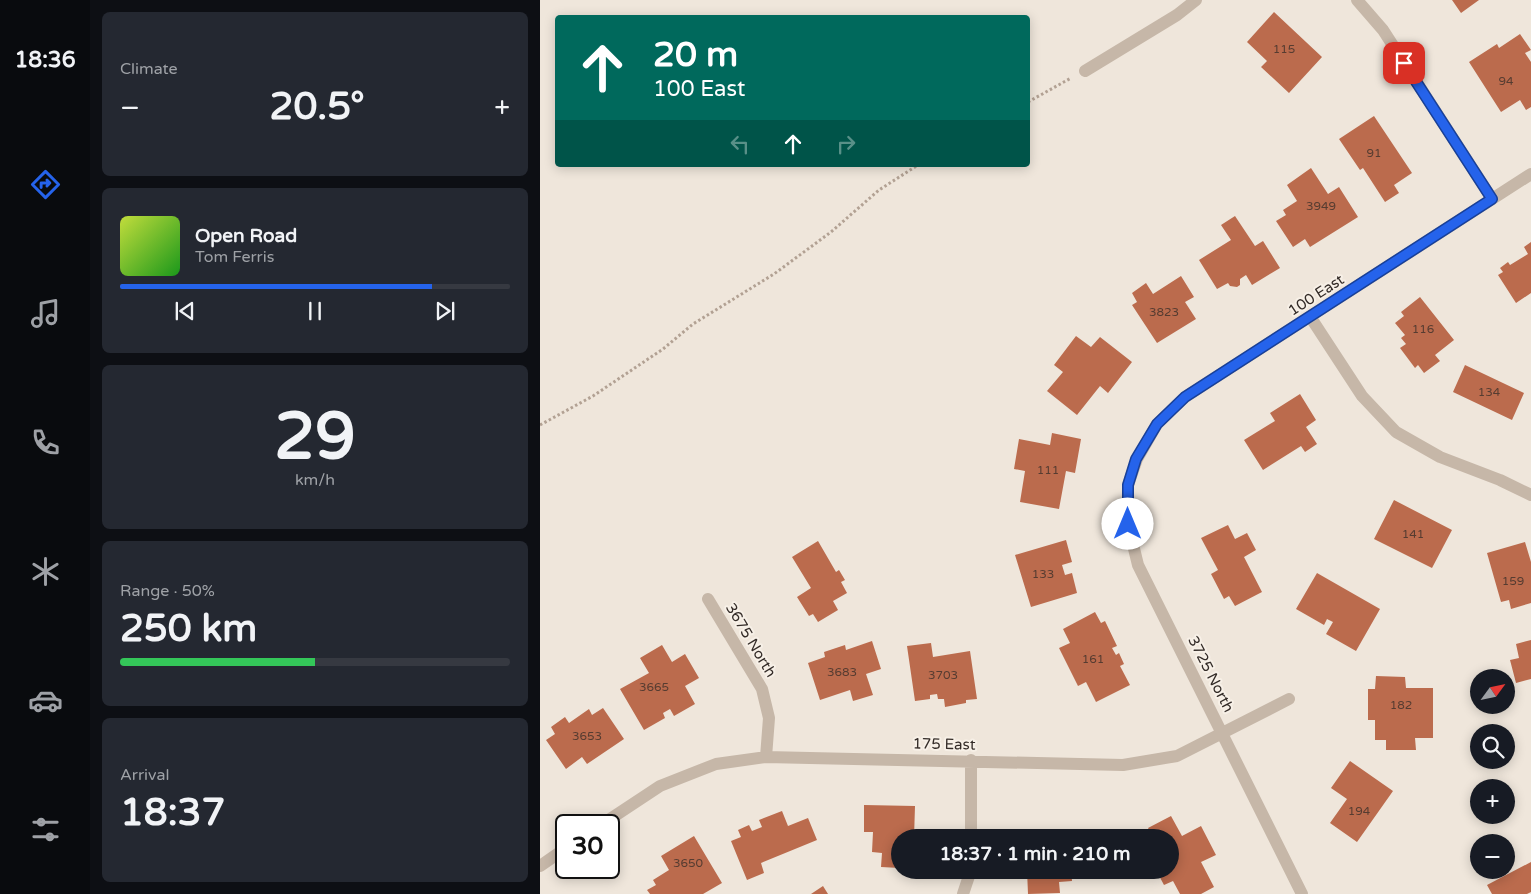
<!DOCTYPE html>
<html lang="en">
<head>
<meta charset="utf-8">
<style>
	:root { --surface:#171b24; --page:#242831; --text:#f1f3f6; --muted:#9ea1a6; --line:#363941; --accent:#2563eb }
	body { margin:0; font-family:"Varela Round",sans-serif; background:var(--page); color:var(--text); height:100vh; display:flex; flex-direction:column; font-size:19px; white-space:nowrap }
	* { box-sizing:border-box; margin:0 }
	p { font-size:16px; color:var(--muted) }
	.icon { flex:none; width:28px; height:28px; fill:none; stroke:currentColor; stroke-width:2; stroke-linecap:round; stroke-linejoin:round }
	.map { position:relative; flex:1; overflow:hidden }
	.panel { display:flex; flex-direction:column; gap:12px; padding:12px; background:#0d0f14; width:450px }
	.panel>* { flex:none }
	.banner { position:absolute; left:15px; top:15px; width:475px; height:152px; border-radius:5px; box-shadow:0 2px 12px #0003; background:#00695c; color:#fff; overflow:hidden }
	.needle { width:32px; rotate:57deg }
	.tools { position:absolute; left:930px; top:669px; display:grid; gap:10px }
	.tools a { display:grid; place-items:center; width:45px; height:45px; border-radius:50%; background:var(--surface); box-shadow:0 2px 12px #0003; font-size:25px }
	.speed { position:absolute; left:15px; top:814px; display:flex; gap:10px; font-size:25px; font-weight:700; text-align:center }
	.speed>* { display:grid; place-content:center; width:65px; height:65px; border-radius:50%; background:var(--surface); box-shadow:0 2px 12px #0003; line-height:1 }
	.speed .limit { border:2px solid #111; border-radius:8px; background:#fff; color:#111 }
	.pin { position:absolute; display:grid; place-items:center; width:42px; height:42px; color:#fff; margin:-21px; border-radius:10px; box-shadow:0 2px 8px #0006 }
	.me { position:absolute; width:55px; margin:-28px; rotate:0deg; stroke-linejoin:round; filter:drop-shadow(0 0 4px #0008) }
	.turn { display:flex; align-items:center; gap:18px; height:105px; padding:0 15px; font-size:22px }
	.turn .icon { width:65px; height:65px; stroke-width:2.5 }
	.turn b { display:block; font-size:35px; line-height:42px }
	.lanes { display:flex; align-items:center; height:48px; padding:0 15px; background:#0003; justify-content:center; gap:25px; direction:ltr }
	.lanes .off { opacity:.35 }
	.big { font-size:38px; font-weight:700; line-height:1.1 }
	.panel .tile { flex:1; display:flex; flex-direction:column; justify-content:center; gap:8px; min-width:0; padding:0 18px; border-radius:8px; background:var(--page) }
	.panel .dial { align-items:center; gap:0 }
	.dial b { font-size:65px; line-height:1 }
	.song { display:flex; align-items:center; gap:15px }
	.cover { width:60px; height:60px; border-radius:8px; background:linear-gradient(135deg,hsl(70 70% 55%),hsl(120 70% 35%)) }
	.played { height:5px; border-radius:2px; background:linear-gradient(90deg,var(--accent) 80%,var(--line) 80%) }
	.keys { display:flex; justify-content:space-around; direction:ltr }
	.heat { display:flex; justify-content:space-between; align-items:center; font-size:28px; direction:ltr }
	.charge { height:8px; border-radius:4px; background:linear-gradient(90deg,#34c759 50%,var(--line) 0) }
	.trip { position:absolute; left:351px; top:829px; width:288px; height:50px; border-radius:25px; background:var(--surface); box-shadow:0 2px 12px #0003; font-weight:700; line-height:50px; text-align:center }
	main { display:flex; flex:1; min-height:0 }
	.tabs { display:flex; flex-direction:column; width:90px; justify-content:space-around; align-items:center; background:#090b0e; color:var(--muted) }
	.tabs .icon { width:35px; height:35px }
	.tabs .current { color:var(--accent) }
	.tabs b { font-size:22px; color:var(--text) }
	.map>svg:first-child { display:block }
</style>
</head>
<body>
<main>
<nav class="tabs">
<b>18:36</b>
<svg class="icon current" aria-label="directions" viewBox="0 0 24 24"><path d="M12 3l9 9-9 9-9-9zM9 14v-3h6M13 9l2 2-2 2"/></svg>
<svg class="icon" aria-label="music" viewBox="0 0 24 24"><path d="M9 18V5l10-2v13"/><circle cx="6" cy="18" r="3"/><circle cx="16" cy="16" r="3"/></svg>
<svg class="icon" aria-label="phone" viewBox="0 0 24 24"><path d="M5 4h4l2 5-3 2q2 4 5 5l2-3 5 2v4C11 20 4 13 5 4z"/></svg>
<svg class="icon" aria-label="climate" viewBox="0 0 24 24"><path d="M12 3v18M4 7l16 10M4 17L20 7"/></svg>
<svg class="icon" aria-label="car" viewBox="0 0 24 24"><path d="M5 17H2v-5l4-1 3-4h7l3 4 3 1v5h-3M9 17h6M6 11h13"/><circle cx="7" cy="17" r="2"/><circle cx="17" cy="17" r="2"/></svg>
<svg class="icon" aria-label="filters" viewBox="0 0 24 24"><path d="M4 7h16M4 17h16"/><circle cx="9" cy="7" r="2"/><circle cx="15" cy="17" r="2"/></svg>
</nav>
<section class="panel">
<div class="tile"><p>Climate</p>
<div class="heat"><a>−</a><b class="big">20.5°</b><a>+</a></div>
</div>
<div class="tile">
<div class="song"><i class="cover"></i><div><b>Open Road</b><p>Tom Ferris</p></div></div>
<div class="played"></div>
<div class="keys"><svg class="icon" aria-label="previous" viewBox="0 0 24 24"><path d="M18 5L8 12l10 7zM5 5v14"/></svg><svg class="icon" aria-label="pause" viewBox="0 0 24 24"><path d="M8 5v14M16 5v14"/></svg><svg class="icon" aria-label="next" viewBox="0 0 24 24"><path d="M6 5l10 7-10 7zM19 5v14"/></svg></div>
</div>
<div class="tile dial"><b>29</b><p>km/h</p></div>
<div class="tile"><p>Range · 50%</p><b class="big">250 km</b><div class="charge"></div></div>
<div class="tile"><p>Arrival</p><b class="big">18:37</b></div>
</section>
<div class="map">
<svg width="991" height="894" viewBox="0 0 991 894">
	<rect width="100%" height="100%" fill="#efe6db"/>
	<path fill="#bb6b4d" d="M912,0H939L921,13Z
		M734,12L782,57L749,93L721,67L727,61L707,42Z
		M980,34L991,50L985,53L991,62V107L986,110L980,100L961,112L929,62L957,44L959,48Z
		M834,116L872,173L854,185L859,193L845,202L823,168L820,170L799,139Z
		M771,168L788,194L799,187L818,217L770,247L765,239L753,247L736,221L746,215L743,210L757,201L747,185Z
		M695,216L715,246L723,241L740,268L712,285L706,275L700,279V285L697,287L690,286L688,283L677,289L659,260L691,240L681,225Z
		M991,242V293L976,303L958,275L963,272L960,268L968,262L970,265L988,254L984,247Z
		M641,276L654,297L645,302L656,319L617,343L592,305L597,302L592,293L606,283L613,294Z
		M880,297L914,340L895,355L900,361L884,373L878,365L875,368L860,348L866,344L861,338L865,335L855,323L864,316L861,312Z
		M536,336L551,347L560,337L592,362L568,393L560,386L537,415L507,391L523,372L514,365Z
		M925,365L984,393L972,420L913,392Z
		M760,394L776,420L766,427L777,444L765,452L761,446L723,470L704,440L735,421L730,413Z
		M512,433L541,439L535,473L526,471L519,509L480,502L485,471L474,469L479,439L510,445Z
		M854,500L912,530L892,568L834,539Z
		M688,525L695,539L707,533L716,550L704,557L722,592L695,606L689,596L684,599L671,574L678,570L661,538Z
		M526,540L532,562L522,565L525,575L532,573L537,593L491,607L475,555Z
		M278,541L296,572L299,570L305,580L301,582L307,593L293,601L298,610L278,622L273,614L269,616L257,597L271,588L252,557Z
		M985,542L991,562V603L971,609L969,600L961,602L947,553Z
		M777,573L840,609L816,651L786,634L793,622L787,619L784,625L756,609Z
		M555,612L561,623L565,621L577,646L572,648L576,655L579,653L584,664L580,666L590,685L556,702L546,682L538,686L519,648L530,643L523,629Z
		M991,640V679L976,683L970,660L979,658L976,644Z
		M332,641L341,669L326,674L333,695L313,701L310,690L280,700L268,663L285,657L284,652L305,645L306,650Z
		M391,643L393,657L430,651L437,699L426,700V703L405,707L404,699H398L397,694L390,695V699L375,701L367,646Z
		M122,645L132,662L145,654L159,678L145,686L155,704L134,716L130,709L123,713L125,718L104,730L80,689L109,673L100,658Z
		M836,676L865,677L866,688H893V738H875L876,750H846V740H835V720H828V689H835Z
		M63,708L84,739L47,764L42,757L26,769L6,740L15,734L11,727L25,717L29,723L49,709L52,715Z
		M810,761L853,791L817,842L790,823L807,799L791,788Z
		M324,805L375,806L374,838H360V868L341,867L342,853L332,852L333,832H324Z
		M242,811L248,826L268,818L277,840L221,863L224,873L207,880L191,841L201,837L198,830L209,825L212,831L222,827L219,820Z
		M631,816L642,836L661,826L676,855L661,862L674,887L661,894H640L633,881L624,885L616,870H630V838H613L608,828Z
		M154,836L182,883L163,894H110L107,890L116,885L113,880L129,870L121,856Z
		M991,862V892L987,894H952L947,885Z
		M487,870H531L532,881L519,882L520,893L488,894Z
		M283,886L288,894H271Z"/>
	<g fill="none" stroke-linecap="round" stroke-linejoin="round">
		<path stroke="#b2a193" stroke-width="3" stroke-dasharray="2.5 2.5" stroke-linecap="butt" d="M488,102L531,78
			M0,425L53,396L123,349L153,324L234,274L291,232L339,190L378,165"/>
		<path stroke="#c6b7a8" stroke-width="12" d="M817,0L843,30L952,199
			M545,71L637,15L656,0
			M771,318L822,396L856,432L900,457L960,480L991,495
			M168,599L222,689L229,718L226,757
			M431,760V838
			M61,825L120,786L176,764L226,757L583,765L637,756L749,699
			M0,866L26,848
			M423,894L431,870
			M762,894L598,565L588,524V485L597,459L617,424L645,397L991,174"/>
	</g>
	<g fill="none" stroke-linecap="round" stroke-linejoin="round">
		<g stroke="#184099" stroke-width="12">
			<path id="route" d="M588,524V485L596,459L617,424L645,397L952,199L864,63"/>
		</g>
		<use href="#route" stroke="#2563eb" stroke-width="9"/>
	</g>
	<g text-anchor="middle" dominant-baseline="central" stroke-width="4" stroke-linejoin="round" paint-order="stroke">
		<g font-size="12" fill="#563c31">
			<text x="744" y="49">115</text>
			<text x="966" y="81">94</text>
			<text x="834" y="153">91</text>
			<text x="781" y="206">3949</text>
			<text x="624" y="312">3823</text>
			<text x="883" y="329">116</text>
			<text x="949" y="392">134</text>
			<text x="508" y="470">111</text>
			<text x="873" y="534">141</text>
			<text x="503" y="574">133</text>
			<text x="973" y="581">159</text>
			<text x="553" y="659">161</text>
			<text x="302" y="672">3683</text>
			<text x="403" y="675">3703</text>
			<text x="114" y="687">3665</text>
			<text x="861" y="705">182</text>
			<text x="47" y="736">3653</text>
			<text x="819" y="811">194</text>
			<text x="148" y="863">3650</text>
		</g>
		<g font-size="15" fill="#342c28" stroke="#f7f0e7">
			<text transform="translate(776 295) rotate(-33)">100 East</text>
			<text transform="translate(211 640) rotate(59)">3675 North</text>
			<text transform="translate(671 674) rotate(63)">3725 North</text>
			<text transform="translate(404 744) rotate(1)">175 East</text>
		</g>
	</g>
</svg>
<div class="tools">
<a><svg class="needle" viewBox="-14 -14 28 28"><path d="M0-13l5 13h-10z" fill="#e53935"/><path d="M0 13l5-13h-10z" fill="#9ea1a6"/></svg></a>
<a><svg class="icon" aria-label="search" viewBox="0 0 24 24"><circle cx="10" cy="10" r="6"/><path d="M15 15l6 6"/></svg></a>
<a>+</a>
<a>−</a>
</div>
<div class="speed"><div class="limit">30</div></div>
<div class="pin" style="left:864px;top:63px;background:#d93025"><svg class="icon" aria-label="arrive" viewBox="0 0 24 24"><path d="M6 21V4h12l-3 4 3 4H6"/></svg></div>
<svg class="me" style="left:588px;top:524px" viewBox="-20 -20 40 40"><circle r="19" fill="#fff"/><path d="M0-13L10 11 0 6-10 11z" fill="#2563eb"/></svg>
<div class="trip">18:37 · 1 min · 210 m</div>
<div class="banner">
<div class="turn"><svg class="icon" aria-label="ahead" viewBox="0 0 24 24"><path d="M12 20V5M6 11l6-6 6 6"/></svg><div><b>20 m</b>100 East</div></div>
<div class="lanes"><svg class="icon off" aria-label="left" viewBox="0 0 24 24"><path d="M17 20v-9H6M10 6l-5 5 5 5"/></svg><svg class="icon" aria-label="ahead" viewBox="0 0 24 24"><path d="M12 20V5M6 11l6-6 6 6"/></svg><svg class="icon off" aria-label="right" viewBox="0 0 24 24"><path d="M7 20v-9h11M14 6l5 5-5 5"/></svg></div>
</div>
</div>
</main>
</body>
</html>
